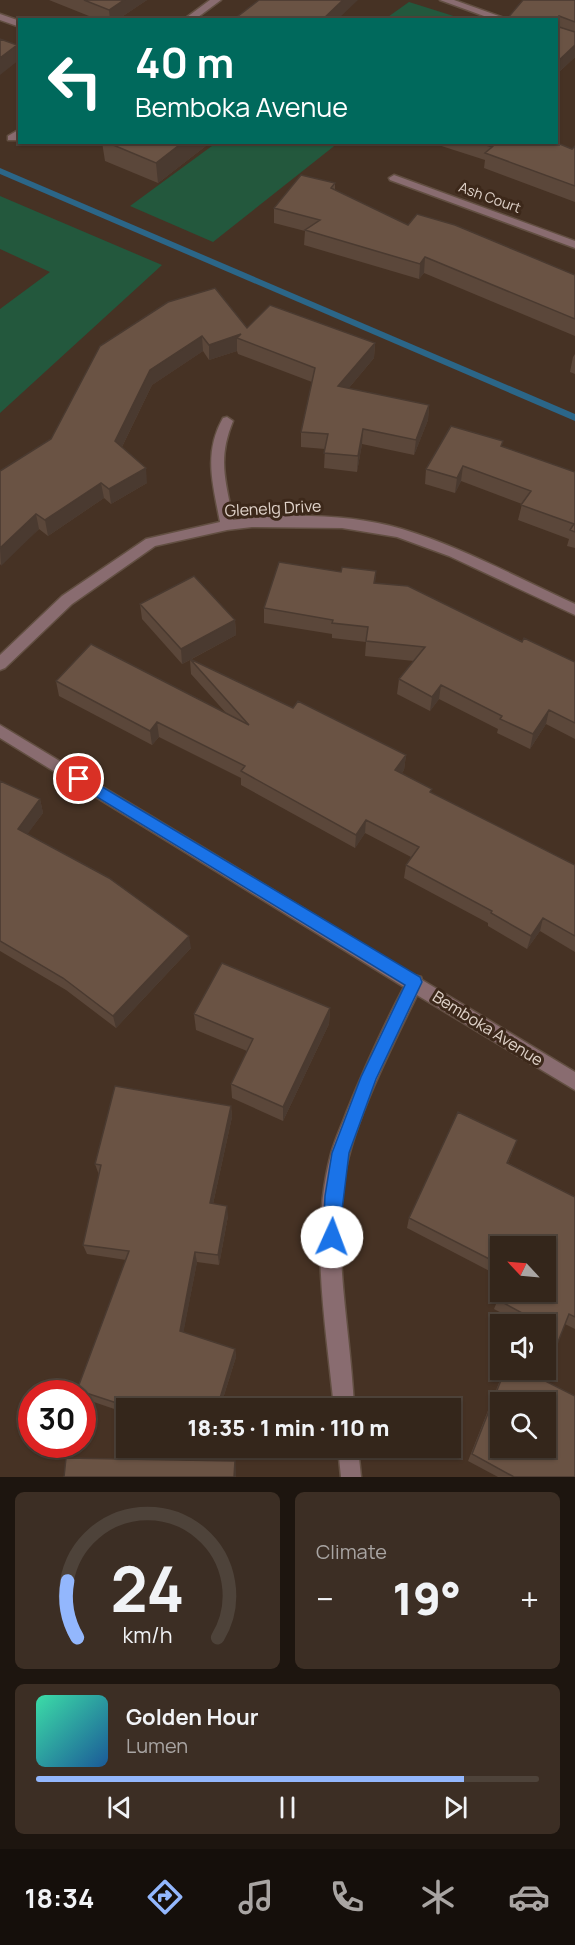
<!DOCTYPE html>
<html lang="en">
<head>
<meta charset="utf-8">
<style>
	:root { --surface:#34261b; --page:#3c2e24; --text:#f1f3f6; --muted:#a9a5a3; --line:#4e433a; --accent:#93b7fd }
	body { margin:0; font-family:Manrope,sans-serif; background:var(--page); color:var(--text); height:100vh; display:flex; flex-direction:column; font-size:22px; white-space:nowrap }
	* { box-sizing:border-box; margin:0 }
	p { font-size:20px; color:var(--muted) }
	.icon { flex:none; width:33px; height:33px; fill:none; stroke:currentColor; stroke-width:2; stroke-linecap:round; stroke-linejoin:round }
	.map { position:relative; height:1477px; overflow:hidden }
	.details { display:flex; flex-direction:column; gap:15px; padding:15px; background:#1d150f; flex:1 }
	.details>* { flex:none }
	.top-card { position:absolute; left:18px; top:18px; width:540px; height:126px; border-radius:0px; box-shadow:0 2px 4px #0004,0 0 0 2px var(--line); background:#00695c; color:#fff; overflow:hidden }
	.needle { width:39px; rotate:296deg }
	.controls { position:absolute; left:490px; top:1236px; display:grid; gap:12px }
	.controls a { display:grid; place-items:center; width:66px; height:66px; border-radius:0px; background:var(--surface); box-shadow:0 2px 4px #0004,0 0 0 2px var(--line); font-size:30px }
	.speed { position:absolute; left:18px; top:1380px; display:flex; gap:12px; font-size:30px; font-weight:700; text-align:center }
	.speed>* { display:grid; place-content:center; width:78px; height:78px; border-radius:50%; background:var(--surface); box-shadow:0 2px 4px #0004,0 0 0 2px var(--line); line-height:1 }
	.speed .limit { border:9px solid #d22; background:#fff; color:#111 }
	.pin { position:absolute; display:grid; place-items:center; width:51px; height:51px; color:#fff; margin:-26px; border:3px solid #fff; border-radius:50%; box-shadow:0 2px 6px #0007 }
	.me { position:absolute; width:66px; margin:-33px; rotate:2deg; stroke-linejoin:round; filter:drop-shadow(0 0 4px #0008) }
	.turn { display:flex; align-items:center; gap:21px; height:126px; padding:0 18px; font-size:27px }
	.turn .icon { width:78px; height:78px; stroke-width:2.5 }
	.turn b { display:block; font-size:42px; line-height:51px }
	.big { font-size:45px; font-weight:800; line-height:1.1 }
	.details .card { flex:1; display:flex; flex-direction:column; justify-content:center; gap:9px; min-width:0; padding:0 21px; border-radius:9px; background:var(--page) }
	.details .dial { align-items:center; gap:0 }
	.dial svg { height:156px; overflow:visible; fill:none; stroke:var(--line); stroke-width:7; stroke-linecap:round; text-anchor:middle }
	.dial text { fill:var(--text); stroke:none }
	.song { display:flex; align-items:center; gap:18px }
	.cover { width:72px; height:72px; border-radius:9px; background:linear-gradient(135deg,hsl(160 70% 55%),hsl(210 70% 35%)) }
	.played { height:6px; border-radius:3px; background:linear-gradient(90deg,var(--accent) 85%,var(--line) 85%) }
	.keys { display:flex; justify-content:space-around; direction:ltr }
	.heat { display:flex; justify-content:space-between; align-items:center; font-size:33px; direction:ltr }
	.details .tiles { flex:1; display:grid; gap:15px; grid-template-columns:1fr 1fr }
	.card:last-child { grid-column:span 2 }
	.trip { position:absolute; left:116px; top:1398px; width:345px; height:60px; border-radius:0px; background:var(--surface); box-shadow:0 2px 4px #0004,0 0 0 2px var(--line); font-weight:800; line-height:60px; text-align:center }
	.dock { display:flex; height:96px; justify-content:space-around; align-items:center; background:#150f0b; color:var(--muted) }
	.dock .icon { width:42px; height:42px }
	.dock .selected { color:var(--accent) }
	.dock b { font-size:27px; color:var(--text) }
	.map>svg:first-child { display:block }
</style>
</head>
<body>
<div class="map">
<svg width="575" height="1477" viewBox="0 0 575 1477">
	<rect width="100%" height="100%" fill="#463224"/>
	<path fill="#23583d" d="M409,2L463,19H385Z
		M216,143V142L338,143L213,242L130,206Z
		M0,196L162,265L0,413V309L50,272L0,249Z"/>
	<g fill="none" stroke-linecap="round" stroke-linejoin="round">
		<path fill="#2b6688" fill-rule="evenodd" d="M0,168L575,414V421L0,174Z"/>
		<g stroke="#624f42" stroke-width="3">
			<path id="minor" d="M210,0H221L194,20H183Z
				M440,0H454L510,20H495Z
				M0,14L20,21V27L0,20Z
				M20,129V137L16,140H8V136Z
				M394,175L575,241V248L390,180L389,178Z
				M227,417L233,421C217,460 226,481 233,520C284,513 352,514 402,529C462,547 518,578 575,604V615L449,556L397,537L342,528L252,527L227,530L155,546L72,604L5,668L0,670V655L62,596L146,539L220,522C213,485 203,453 223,418Z
				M0,725L414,975L421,977L422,980L575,1072V1090L417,995C391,1049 350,1127 343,1186C334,1261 351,1334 354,1408H334C326,1325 309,1236 331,1154C335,1139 342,1125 347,1111C364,1069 383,1027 404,987L0,738Z
				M338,1448H358L361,1477H341Z"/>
		</g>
		<use href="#minor" fill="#896c70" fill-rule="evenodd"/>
	</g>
	<path fill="#5b473a" d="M49,0H147L117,20H99Z
		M523,0H575V57L556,75Z
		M102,142H211L158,183L105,161Z
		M429,142H555L572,149L575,146V202L484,168L485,160Z
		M335,183V190L408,225L575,275V336L424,273L419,279L304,245L305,231L274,223V208Z
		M247,328L375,343L374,358L348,389L429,405L428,420L414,455L362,444L357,472L324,468L325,449L301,447V432L312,382L238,354L237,351L209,360L203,351L152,385L122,447L147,483L111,504L104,498L48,536L39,529L0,565V471L51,439L100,346Z
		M575,354V374L570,372L573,357Z
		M502,447L575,472V548L567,546L569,539L518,520L522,504L461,481L455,493L425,484L426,469Z
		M376,571L375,583L575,662V739L546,724L530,749L497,733L498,729L439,699L430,711L397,694L399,679L414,661L365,656L366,642L332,638V634L264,623V608Z
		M140,604L235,620L236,635L190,660L293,708L406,755L404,770L402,773L432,793L575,865V952L540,931L527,949L488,926V923L404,878L406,865L411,857L365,833L355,848L241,785V778L159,737L152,745L59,696L56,681L226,713L191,674L190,660L182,664L142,619Z
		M0,781L40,799L43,813L27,834L191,948L116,1028L66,990L0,951Z
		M330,1008L329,1024L283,1121L232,1098L231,1084L247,1051L196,1030L194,1014Z
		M231,1106L232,1117L213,1204L228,1216L219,1265L197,1262L183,1333L235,1349L236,1357L220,1408H126V1413L82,1398V1394H79L77,1390L126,1260L87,1254L83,1245L99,1175L95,1164Z
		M517,1140L508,1163L575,1197V1329L565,1324L543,1380L575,1477H498L468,1461L504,1370H546V1324H522L494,1309L501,1292H546L501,1246V1277L407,1228L409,1218Z"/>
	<path fill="#4a3a30" d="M124,0H147L117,20H110L109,10Z
		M343,0H358L337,20H322Z
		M559,16L557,31L556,20Z
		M17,45L19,60L0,75V58Z
		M575,45V57L556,75V63Z
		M183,142H211L158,183L156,163Z
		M425,257L424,273L419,279L420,264Z
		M241,334L237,338V351L209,360V345Z
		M202,336L203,351L152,385L117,457L115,441L150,370Z
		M375,343L374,358L337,402L338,386Z
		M429,405L428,420L414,455L416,440Z
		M363,429L362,444L357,472L358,456Z
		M463,466L461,481L455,493L457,478Z
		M146,468L147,483L111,504L109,489Z
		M101,483L104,498L48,536L45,520Z
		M36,514L39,529L1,566L0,548Z
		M235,620L236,635L182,664L181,649Z
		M441,685L439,699L430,711L432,697Z
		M549,710L546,724L530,749L533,734Z
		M157,722L159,737L152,745L150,731Z
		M406,755L404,770L394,784L395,770Z
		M40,799L43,813L21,843L18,829Z
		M366,820L365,833L355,848L356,835Z
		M543,918L540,931L527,949L531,936Z
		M189,936L191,948L116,1028L113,1016Z
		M330,1008L329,1024L283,1121V1107Z
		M231,1106L232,1117L211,1213L210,1203Z
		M227,1206L228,1216L219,1265L218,1255Z
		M195,1252L197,1262L182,1340L180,1331Z
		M235,1349L236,1357L220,1408H217Z
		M235,1461L236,1469V1477H234Z"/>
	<path fill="#6a5344" stroke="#4a3a30" stroke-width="1.5" fill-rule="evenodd" d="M84,0H124L109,10Z
		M259,0H343L322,20H233Z
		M523,0H575V22L559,16L556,20H506Z
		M556,26L575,32V45L556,63Z
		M0,39L17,45L0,58Z
		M106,142H183L156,163Z
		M478,142H494L493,146L497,142H555L572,149L575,146V186L485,153L492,147Z
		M301,175L335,183L331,188L408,225L417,214L455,225L575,275V319L425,257L420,264L305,230L320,220L274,208Z
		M215,288L247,328L270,305L375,343L338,386L429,405L416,440L363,429L358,456L324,453L328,434L301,432L315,368L237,338L241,334L209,345L202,336L150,370L115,441L146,468L109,489L101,483L45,520L36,514L0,548V471L51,439L100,346L168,302Z
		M451,426L503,441L501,446L575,472V532L570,530L574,524L521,505L531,491L463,466L457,478L426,469Z
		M279,562L341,572L342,567L376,571L374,583L408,586L522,642L524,638L575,662V723L549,710L533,734L500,719L502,716L441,685L432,697L399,679L425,647L366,641L368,627L332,623L333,620L264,608Z
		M194,576L235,620L181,649L140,604Z
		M91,644L249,725L190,659L293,708L298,701L406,755L395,770L432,789L430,792L575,865V936L543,918L531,936L491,913L492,911L406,865L419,847L366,820L356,835L241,771L245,766L157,722L150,731L56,681Z
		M0,781L40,799L18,829L109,878L189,936L113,1016L63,978L0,941Z
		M222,963L330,1008L283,1107L231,1084L253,1039L194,1014Z
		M115,1086L231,1106L210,1203L227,1206L218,1255L195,1252L180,1331L235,1349L217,1408H132L77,1390L129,1251L83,1245L101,1165L95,1164Z
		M458,1112L517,1140L507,1163L575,1197V1317L569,1314L543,1380L575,1396V1477H514L472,1454L505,1370H546V1324H523L526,1315L498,1300L501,1292H546V1246H501V1265L409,1218ZM501,1402H546V1448H501Z
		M66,1458L235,1461L234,1477H64Z"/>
	<path fill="#1a73e8" stroke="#114b97" stroke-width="1.5" d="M79,773L420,977L422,982L376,1079L349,1153L338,1243L332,1246L326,1243L323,1237L325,1196L332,1153L361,1077L405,985L74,783L72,779L74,775Z"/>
	<g text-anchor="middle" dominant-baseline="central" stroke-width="6" stroke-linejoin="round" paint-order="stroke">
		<g font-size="14" fill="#e0d3ca" stroke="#3c281a">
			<text transform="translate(490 197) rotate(20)">Ash Court</text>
		</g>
		<g font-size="16" fill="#e0d3ca" stroke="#3c281a">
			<text transform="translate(273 508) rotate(-3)">Glenelg Drive</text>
			<text transform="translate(488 1028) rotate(32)">Bemboka Avenue</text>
		</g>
	</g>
</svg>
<div class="controls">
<a><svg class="needle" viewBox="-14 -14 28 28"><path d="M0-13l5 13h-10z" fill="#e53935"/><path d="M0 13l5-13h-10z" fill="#a9a5a3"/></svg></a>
<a><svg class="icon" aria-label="sound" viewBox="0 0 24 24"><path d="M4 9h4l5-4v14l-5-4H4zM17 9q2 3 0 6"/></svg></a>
<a><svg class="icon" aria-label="search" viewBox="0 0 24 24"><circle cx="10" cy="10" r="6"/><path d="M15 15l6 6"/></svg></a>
</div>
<div class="speed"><div class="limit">30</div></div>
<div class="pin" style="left:79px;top:779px;background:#d93025"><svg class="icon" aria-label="arrive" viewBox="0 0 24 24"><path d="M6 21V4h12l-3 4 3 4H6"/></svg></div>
<svg class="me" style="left:332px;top:1237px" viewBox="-20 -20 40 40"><circle r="19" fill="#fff"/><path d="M0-13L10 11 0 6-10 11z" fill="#1a73e8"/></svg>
<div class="trip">18:35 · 1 min · 110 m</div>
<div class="top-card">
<div class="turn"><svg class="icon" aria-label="left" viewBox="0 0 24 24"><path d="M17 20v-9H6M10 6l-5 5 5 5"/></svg><div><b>40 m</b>Bemboka Avenue</div></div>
</div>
</div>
<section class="details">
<div class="tiles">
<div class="card dial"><svg viewBox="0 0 100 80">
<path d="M14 69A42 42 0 1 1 86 69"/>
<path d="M14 69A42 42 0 0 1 9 40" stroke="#93b7fd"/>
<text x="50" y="56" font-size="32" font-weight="700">24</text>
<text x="50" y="72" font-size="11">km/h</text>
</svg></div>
<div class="card"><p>Climate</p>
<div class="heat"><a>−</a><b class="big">19°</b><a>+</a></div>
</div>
<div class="card">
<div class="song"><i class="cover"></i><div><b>Golden Hour</b><p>Lumen</p></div></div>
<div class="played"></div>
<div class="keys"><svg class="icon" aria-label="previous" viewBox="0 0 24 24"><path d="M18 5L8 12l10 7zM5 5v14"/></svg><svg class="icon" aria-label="pause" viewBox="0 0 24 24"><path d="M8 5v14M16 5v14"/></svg><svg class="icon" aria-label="next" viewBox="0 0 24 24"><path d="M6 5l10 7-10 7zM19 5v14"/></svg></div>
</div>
</div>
</section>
<nav class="dock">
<b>18:34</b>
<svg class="icon selected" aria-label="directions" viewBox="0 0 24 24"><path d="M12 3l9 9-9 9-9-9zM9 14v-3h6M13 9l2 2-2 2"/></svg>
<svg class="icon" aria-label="music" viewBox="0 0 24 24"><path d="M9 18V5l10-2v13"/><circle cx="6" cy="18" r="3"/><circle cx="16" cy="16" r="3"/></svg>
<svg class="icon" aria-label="phone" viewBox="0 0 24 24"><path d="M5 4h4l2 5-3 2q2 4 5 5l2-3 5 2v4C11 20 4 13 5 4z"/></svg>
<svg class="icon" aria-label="climate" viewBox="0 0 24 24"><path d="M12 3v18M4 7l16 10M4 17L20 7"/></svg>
<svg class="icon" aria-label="car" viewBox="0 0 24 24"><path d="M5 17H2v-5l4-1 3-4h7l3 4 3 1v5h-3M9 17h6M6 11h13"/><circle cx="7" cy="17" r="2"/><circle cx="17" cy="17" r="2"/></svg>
</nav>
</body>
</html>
